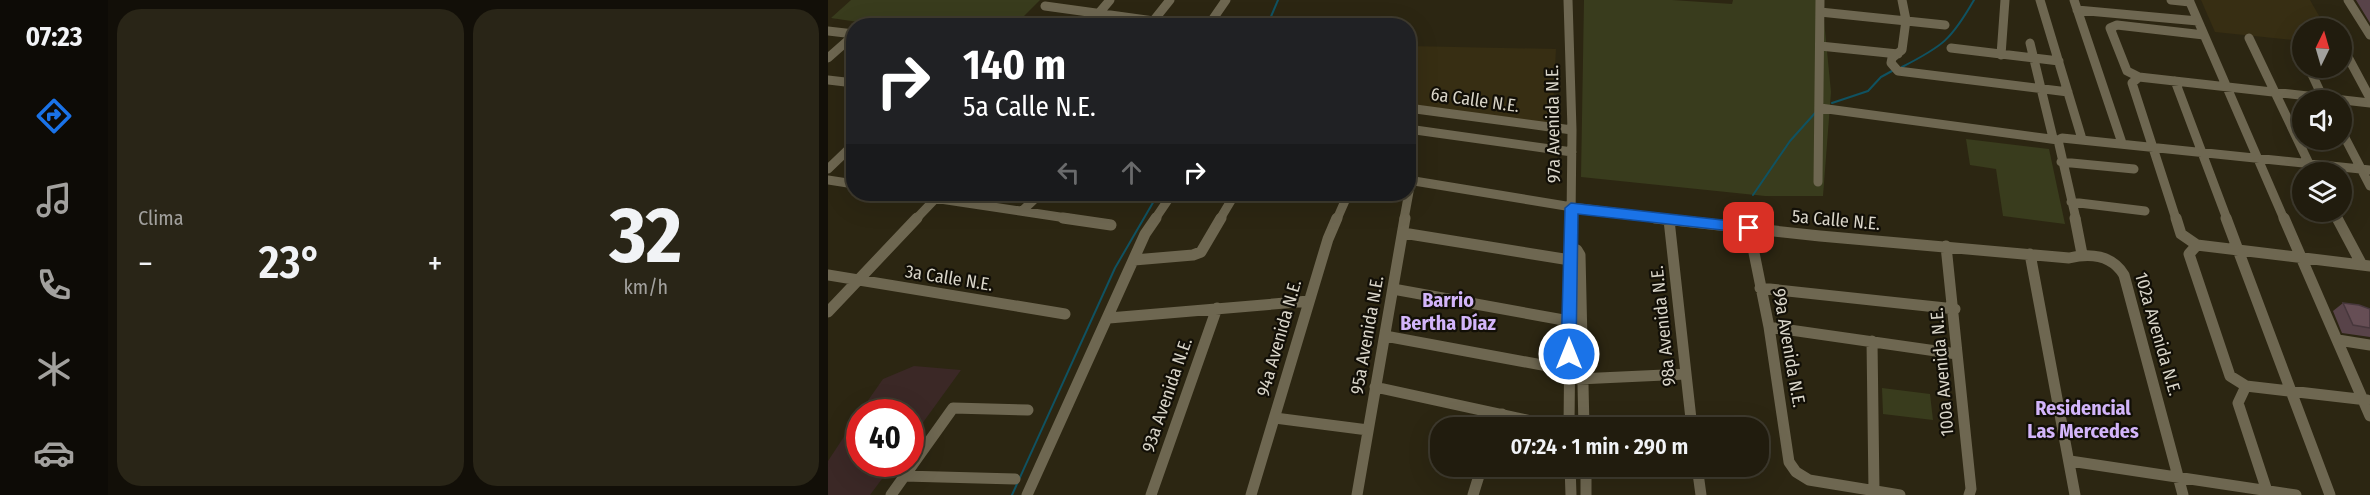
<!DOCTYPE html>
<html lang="es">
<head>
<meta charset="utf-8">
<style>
	:root { --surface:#211c0e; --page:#292517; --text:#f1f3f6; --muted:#a2a19e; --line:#3e3a2e; --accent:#1a73e8 }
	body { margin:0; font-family:"Fira Sans Condensed",sans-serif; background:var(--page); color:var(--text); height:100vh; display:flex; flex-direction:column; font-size:22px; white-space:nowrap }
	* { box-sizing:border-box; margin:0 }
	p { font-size:20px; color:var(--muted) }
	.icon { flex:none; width:33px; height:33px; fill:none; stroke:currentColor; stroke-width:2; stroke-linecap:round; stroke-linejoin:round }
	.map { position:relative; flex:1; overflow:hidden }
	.details { display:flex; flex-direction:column; gap:9px; padding:9px; background:#120f08; width:720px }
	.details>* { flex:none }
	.guide { position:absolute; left:18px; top:18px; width:570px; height:183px; border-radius:24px; box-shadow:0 6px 24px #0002,0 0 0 2px var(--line); background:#202124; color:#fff; overflow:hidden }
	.needle { width:39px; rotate:5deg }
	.buttons { position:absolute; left:1464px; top:18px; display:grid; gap:12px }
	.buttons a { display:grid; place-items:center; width:60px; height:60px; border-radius:50%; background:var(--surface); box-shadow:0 6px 24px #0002,0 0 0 2px var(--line); font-size:30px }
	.speed { position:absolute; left:18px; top:399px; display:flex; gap:12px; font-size:30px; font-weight:700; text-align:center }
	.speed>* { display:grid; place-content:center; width:78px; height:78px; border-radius:50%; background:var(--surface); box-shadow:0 6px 24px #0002,0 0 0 2px var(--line); line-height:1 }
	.speed .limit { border:9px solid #d22; background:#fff; color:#111 }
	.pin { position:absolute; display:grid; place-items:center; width:51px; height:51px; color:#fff; margin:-26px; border-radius:12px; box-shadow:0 3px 9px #0006 }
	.me { position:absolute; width:66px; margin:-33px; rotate:0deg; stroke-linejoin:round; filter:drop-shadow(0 0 4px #0008) }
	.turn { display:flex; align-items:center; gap:21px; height:126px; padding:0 18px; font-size:27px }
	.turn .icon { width:78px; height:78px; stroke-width:2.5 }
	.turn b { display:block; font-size:42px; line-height:51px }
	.lanes { display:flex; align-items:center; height:57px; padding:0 18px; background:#0003; justify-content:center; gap:30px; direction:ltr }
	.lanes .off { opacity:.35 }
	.big { font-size:45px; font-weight:600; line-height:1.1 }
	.details .card { flex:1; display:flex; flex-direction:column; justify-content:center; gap:9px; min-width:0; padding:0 21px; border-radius:24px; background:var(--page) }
	.details .dial { align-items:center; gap:0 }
	.dial b { font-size:78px; line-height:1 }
	.heat { display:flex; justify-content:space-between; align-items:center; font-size:33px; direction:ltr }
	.details .tiles { flex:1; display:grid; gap:9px; grid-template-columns:repeat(2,1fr) }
	.trip { position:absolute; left:602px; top:417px; width:339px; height:60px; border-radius:24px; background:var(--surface); box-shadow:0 6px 24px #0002,0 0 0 2px var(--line); font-weight:600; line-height:60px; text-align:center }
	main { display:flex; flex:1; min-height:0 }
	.tabs { display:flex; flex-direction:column; width:108px; justify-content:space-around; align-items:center; background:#0d0b06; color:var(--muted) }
	.tabs .icon { width:42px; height:42px }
	.tabs .active { color:var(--accent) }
	.tabs b { font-size:27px; color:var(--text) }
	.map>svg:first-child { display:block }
</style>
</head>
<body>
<main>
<nav class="tabs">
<b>07:23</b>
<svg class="icon active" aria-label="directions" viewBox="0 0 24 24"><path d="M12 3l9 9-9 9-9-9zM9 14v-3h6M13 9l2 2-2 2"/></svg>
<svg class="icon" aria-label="music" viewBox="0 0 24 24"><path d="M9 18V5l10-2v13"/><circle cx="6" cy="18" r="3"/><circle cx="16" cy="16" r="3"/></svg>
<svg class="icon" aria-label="phone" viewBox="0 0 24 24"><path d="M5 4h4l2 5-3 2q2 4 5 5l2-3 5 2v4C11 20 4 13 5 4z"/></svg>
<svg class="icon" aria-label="climate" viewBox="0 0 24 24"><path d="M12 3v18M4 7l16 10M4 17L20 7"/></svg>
<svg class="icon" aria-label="car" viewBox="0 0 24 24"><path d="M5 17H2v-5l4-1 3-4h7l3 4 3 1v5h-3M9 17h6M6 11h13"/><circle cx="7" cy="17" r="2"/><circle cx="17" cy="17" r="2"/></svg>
</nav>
<section class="details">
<div class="tiles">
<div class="card"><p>Clima</p>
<div class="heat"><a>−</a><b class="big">23°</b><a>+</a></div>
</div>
<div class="card dial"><b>32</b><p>km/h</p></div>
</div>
</section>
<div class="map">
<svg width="1542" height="495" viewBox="0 0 1542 495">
	<rect width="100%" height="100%" fill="#2c2612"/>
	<path fill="#3b2826" d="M86,366L133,370L83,439L82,412H32L55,379Z
		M31,414L32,464H65L42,495H0V461Z"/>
	<path fill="#372e13" d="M1373,0H1482L1498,28H1474V41L1387,32Z
		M581,46L728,49L724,126L581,107Z"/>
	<path fill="#393c1d" d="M23,0H212L187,25L57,26L3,18Z
		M756,0H844L904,4L905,0H994L1003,92L995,196H937L753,177Z
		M1138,139L1221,149L1237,224L1175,216L1168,169L1142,165Z
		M1054,388L1102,394L1105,420L1055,414Z"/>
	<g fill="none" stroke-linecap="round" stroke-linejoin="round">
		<path stroke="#105261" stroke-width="2" d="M439,26L450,0
			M1074,67C1115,46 1123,40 1146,0
			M1004,103L1040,91L1053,77L1064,71
			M925,195L962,141L988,112
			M184,495L287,268L330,194"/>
		<path stroke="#6e6751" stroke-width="9" d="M740,0L744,130L743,219
			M1074,0L1078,20L1074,50L1064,58L1063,63L1070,71L1240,92
			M1212,0L1254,139
			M1246,0L1294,143
			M1343,0L1362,2
			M1361,0L1456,219
			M1520,0L1542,35
			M217,6L362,26
			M1249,10L1370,21
			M992,12L1117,25
			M322,25L342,0
			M260,26L282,0
			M380,26L398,0
			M447,26L451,23L509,26
			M0,31L26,34
			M1421,38L1485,172
			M1469,42L1474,54
			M1202,43L1225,138
			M992,46L1070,54
			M1514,46L1542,98
			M1123,48L1231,61
			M1173,55L1177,0
			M0,58L26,35
			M1481,68L1496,100
			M1311,77L1542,103
			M0,80L26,83
			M1347,81L1399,219
			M580,108L744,130
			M992,108L1230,140L1234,138L1542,170
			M580,129L744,152
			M1514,132L1542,186
			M1230,140L1248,219
			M1233,162L1306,169
			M0,169L26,144
			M0,180L26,184
			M580,180L744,207L840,219
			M990,182L992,0
			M79,194L245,219
			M1243,202L1317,211
			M194,211L212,194
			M1506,212L1510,219
			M88,219L110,196
			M327,219L344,194
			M392,219L407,194
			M509,219L520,194
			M576,219L583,181
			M1348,219L1304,83L1311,77L1299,71L1282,28L1289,25L1376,35"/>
		<path stroke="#6e6751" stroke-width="11" d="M235,218L283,225
			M827,218L992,236L1241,258C1262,253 1284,255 1296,275L1355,495
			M1247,218L1254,254
			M1348,218L1353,234L1369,245L1361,254L1402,376L1418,386L1410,403L1439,491
			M1398,218L1502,495
			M1456,218L1542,416
			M1509,218L1534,265
			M841,220L864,428
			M921,228L941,327L961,462L968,472L981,480L1072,495
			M575,233L742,260
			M1369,245L1542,266
			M1118,246L1143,489L1141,495
			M743,248L749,250L752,255L756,428
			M1202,254L1247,495
			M306,260L365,255L373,252L393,218
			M0,275L237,314
			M932,288L1127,309
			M565,289L741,321
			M0,312L89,218
			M281,318L481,301
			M941,327L1129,354
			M557,336L741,370
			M1510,340L1542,345
			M1044,341L1046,491
			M750,379L858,374
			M1418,386L1539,400
			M547,387L735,428
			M447,418L540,430
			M669,428L674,414
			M741,428L743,218
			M1242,461L1468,495
			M742,466L743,495
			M758,466V495
			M869,466L873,495
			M76,476L187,479
			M63,495L125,408L200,410
			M199,495L317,234L328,218
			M323,495L389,308
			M423,495L500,239L509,218
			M529,495L577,218
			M645,495L654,466"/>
	</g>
	<path fill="#584349" d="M1528,0H1542V23Z
		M1515,303L1542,309V337L1514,333L1505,311Z"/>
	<path fill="#664e55" stroke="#47373c" stroke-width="1.5" d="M1515,303L1531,305L1542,309V328L1525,325Z"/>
	<path fill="#1a73e8" stroke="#114b97" stroke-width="1.5" d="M743,203L921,223L928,228L921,233L750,214L748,354L746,358L741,360L735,358L733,354L737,208Z"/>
	<g text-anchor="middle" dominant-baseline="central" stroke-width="4.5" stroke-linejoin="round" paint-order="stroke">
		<g font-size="18" fill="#d9d5c9" stroke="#120f07">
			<text transform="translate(647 100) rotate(8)">6a Calle N.E.</text>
			<text transform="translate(725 124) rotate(-91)">97a Avenida N.E.</text>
			<text transform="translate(1008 220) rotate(5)">5a Calle N.E.</text>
			<text transform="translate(121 278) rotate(9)">3a Calle N.E.</text>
			<text transform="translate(835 326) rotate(-96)">98a Avenida N.E.</text>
			<text transform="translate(1330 334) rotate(74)">102a Avenida N.E.</text>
			<text transform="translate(539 335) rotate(-80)">95a Avenida N.E.</text>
			<text transform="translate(451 338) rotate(-74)">94a Avenida N.E.</text>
			<text transform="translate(961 348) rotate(80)">99a Avenida N.E.</text>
			<text transform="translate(1114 372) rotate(-95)">100a Avenida N.E.</text>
			<text transform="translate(339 395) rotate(-71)">93a Avenida N.E.</text>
		</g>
		<g font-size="20" font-weight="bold" fill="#d3b5fa" stroke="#120f07">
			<text x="620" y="300">Barrio<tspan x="620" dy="23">Bertha Díaz</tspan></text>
			<text x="1255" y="408">Residencial<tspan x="1255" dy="23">Las Mercedes</tspan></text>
		</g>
	</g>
</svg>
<div class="buttons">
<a><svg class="needle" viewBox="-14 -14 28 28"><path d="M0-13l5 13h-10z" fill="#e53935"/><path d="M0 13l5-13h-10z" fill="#a2a19e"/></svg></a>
<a><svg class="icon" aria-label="sound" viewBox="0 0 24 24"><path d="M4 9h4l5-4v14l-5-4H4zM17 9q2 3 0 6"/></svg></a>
<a><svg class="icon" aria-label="layers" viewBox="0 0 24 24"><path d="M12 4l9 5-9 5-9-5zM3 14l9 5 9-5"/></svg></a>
</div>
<div class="speed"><div class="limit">40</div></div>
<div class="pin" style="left:921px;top:228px;background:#d93025"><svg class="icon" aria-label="arrive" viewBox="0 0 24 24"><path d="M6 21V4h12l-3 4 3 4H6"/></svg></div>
<svg class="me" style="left:741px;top:354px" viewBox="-20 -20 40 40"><circle r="17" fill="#1a73e8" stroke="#fff" stroke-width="3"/><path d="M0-11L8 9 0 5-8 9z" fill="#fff"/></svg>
<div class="trip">07:24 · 1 min · 290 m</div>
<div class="guide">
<div class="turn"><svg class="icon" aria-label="right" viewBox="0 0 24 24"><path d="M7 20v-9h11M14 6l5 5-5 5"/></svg><div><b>140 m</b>5a Calle N.E.</div></div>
<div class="lanes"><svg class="icon off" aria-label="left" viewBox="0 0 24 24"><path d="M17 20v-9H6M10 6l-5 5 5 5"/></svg><svg class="icon off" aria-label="ahead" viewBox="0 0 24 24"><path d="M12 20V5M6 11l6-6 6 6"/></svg><svg class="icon" aria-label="right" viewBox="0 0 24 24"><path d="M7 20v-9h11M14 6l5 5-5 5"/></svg></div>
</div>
</div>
</main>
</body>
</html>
